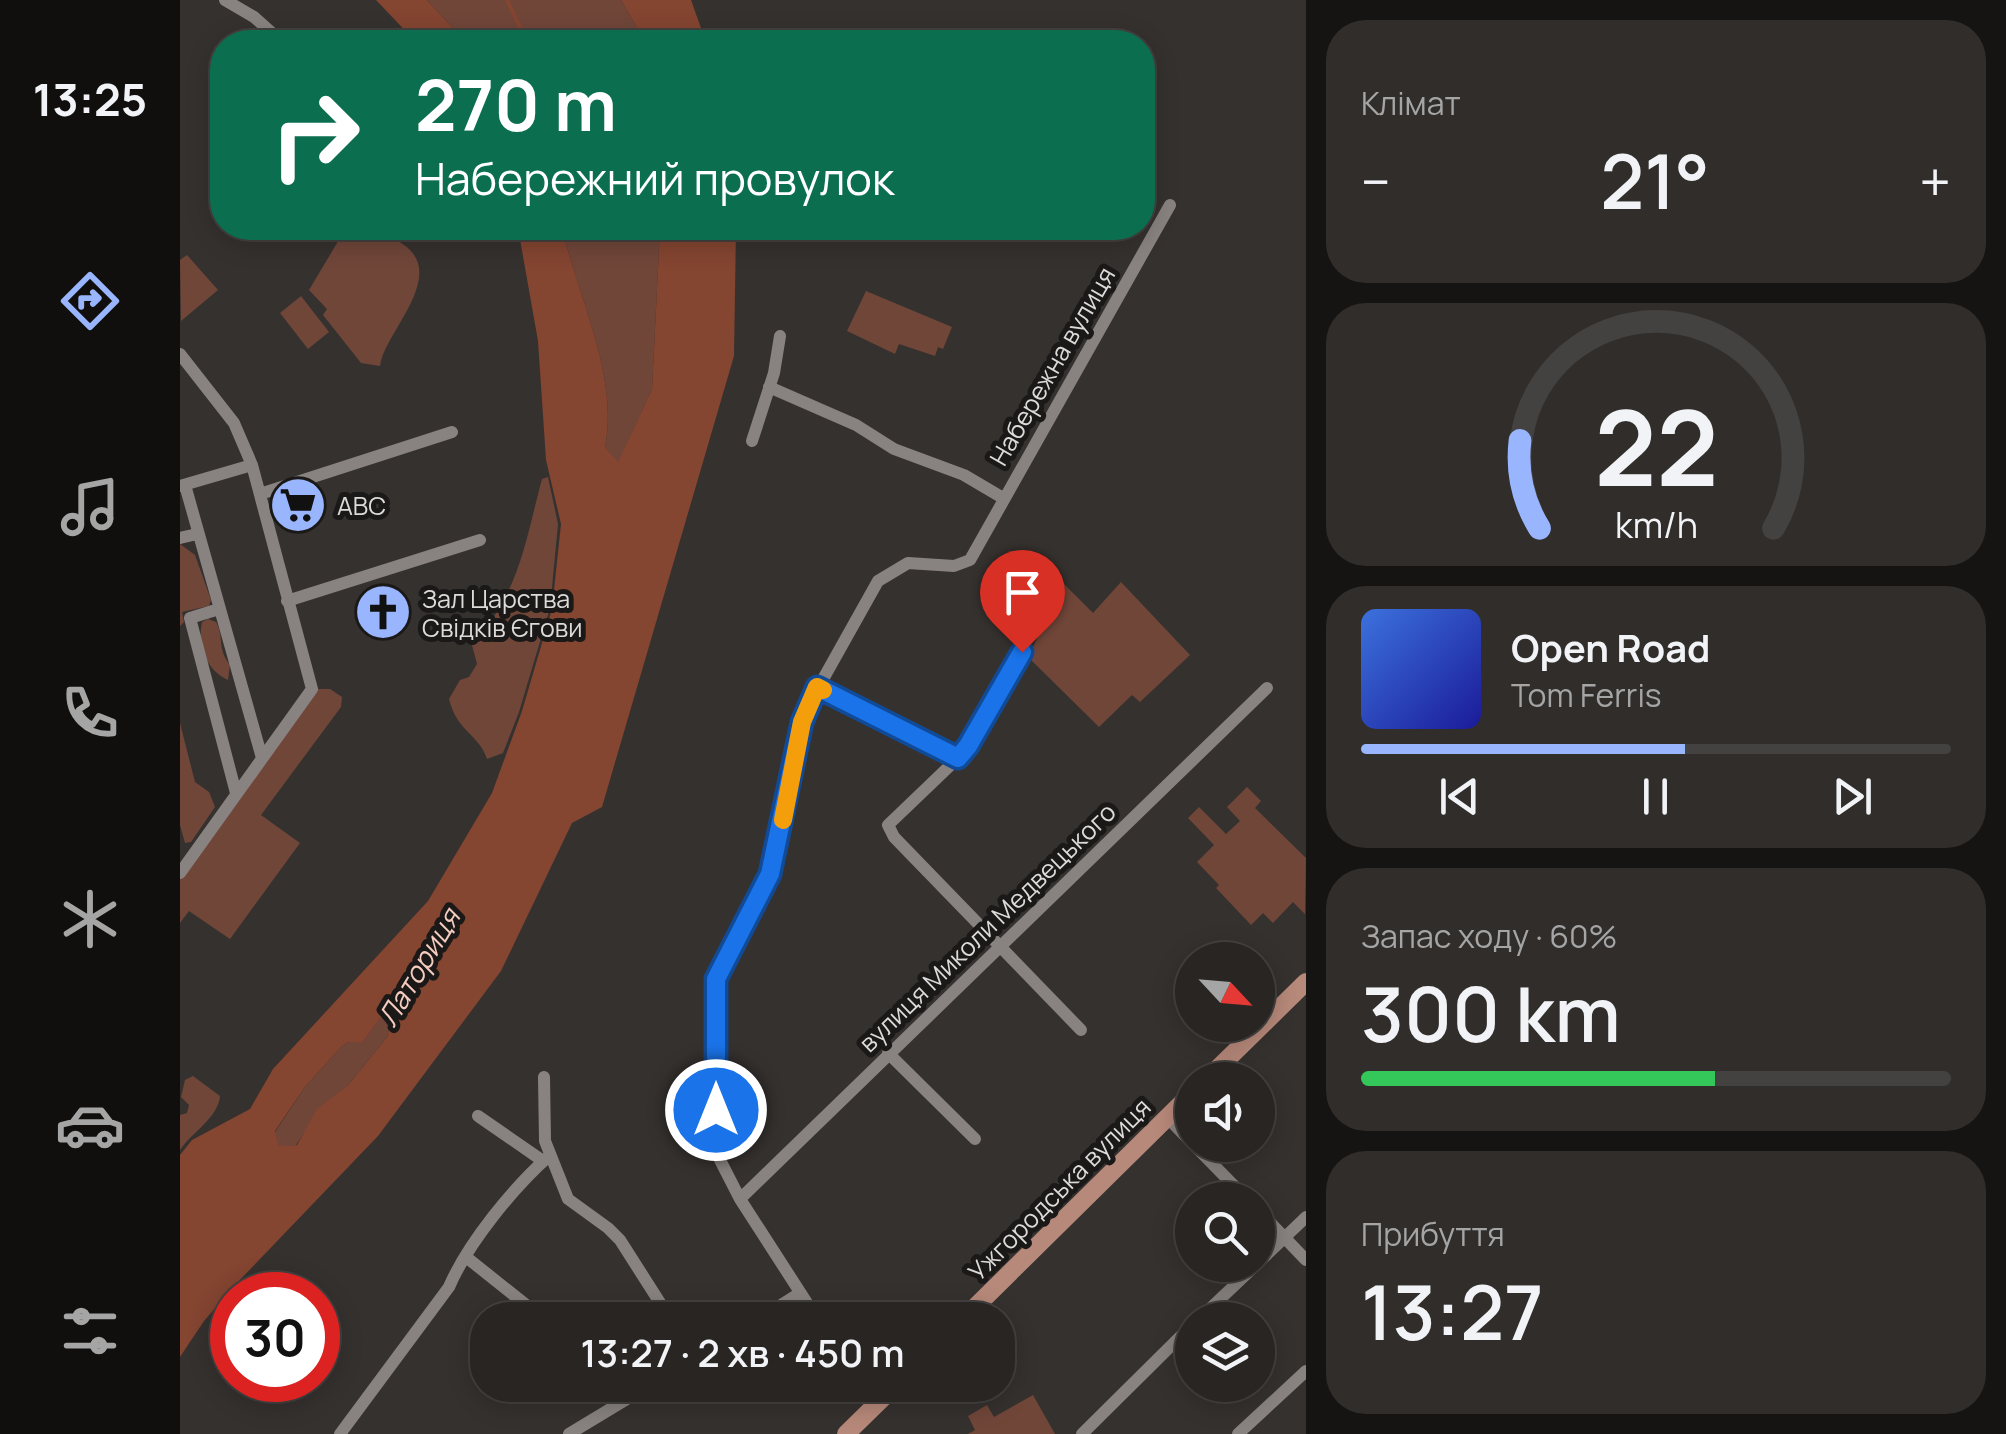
<!DOCTYPE html>
<html lang="uk">
<head>
<meta charset="utf-8">
<style>
	:root { --surface:#282523; --page:#302d2b; --text:#f1f3f6; --muted:#a5a5a6; --line:#444241; --accent:#98b5fd }
	body { margin:0; font-family:Manrope,sans-serif; background:var(--page); color:var(--text); height:100vh; display:flex; flex-direction:column; font-size:38px; white-space:nowrap }
	* { box-sizing:border-box; margin:0 }
	p { font-size:32px; color:var(--muted) }
	.icon { flex:none; width:55px; height:55px; fill:none; stroke:currentColor; stroke-width:2; stroke-linecap:round; stroke-linejoin:round }
	.map { position:relative; flex:1; overflow:hidden }
	.drawer { display:flex; flex-direction:column; gap:20px; padding:20px; background:#161413; width:700px }
	.drawer>* { flex:none }
	.top-card { position:absolute; left:30px; top:30px; width:945px; height:210px; border-radius:40px; box-shadow:0 5px 25px #0003,0 0 0 2px var(--line); background:#0b6e4f; color:#fff; overflow:hidden }
	.needle { width:65px; rotate:116deg }
	.buttons { position:absolute; left:995px; top:942px; display:grid; gap:20px }
	.buttons a { display:grid; place-items:center; width:100px; height:100px; border-radius:50%; background:var(--surface); box-shadow:0 5px 25px #0003,0 0 0 2px var(--line); font-size:50px }
	.speed { position:absolute; left:30px; top:1272px; display:flex; gap:20px; font-size:50px; font-weight:700; text-align:center }
	.speed>* { display:grid; place-content:center; width:130px; height:130px; border-radius:50%; background:var(--surface); box-shadow:0 5px 25px #0003,0 0 0 2px var(--line); line-height:1 }
	.speed .limit { border:15px solid #d22; background:#fff; color:#111 }
	.pin { position:absolute; display:grid; place-items:center; width:85px; height:85px; color:#fff; margin:-102px -42px; border-radius:50% 50% 50% 0; rotate:-45deg; box-shadow:0 0 10px #0007 }
	.pin .icon { rotate:45deg }
	.me { position:absolute; width:110px; margin:-55px; rotate:0deg; stroke-linejoin:round; filter:drop-shadow(0 0 8px #0008) }
	.turn { display:flex; align-items:center; gap:35px; height:210px; padding:0 40px; font-size:45px }
	.turn .icon { width:130px; height:130px; stroke-width:2.5 }
	.turn b { display:block; font-size:70px; line-height:85px }
	.big { font-size:75px; font-weight:600; line-height:1.1 }
	.drawer .widget { flex:1; display:flex; flex-direction:column; justify-content:center; gap:15px; min-width:0; padding:0 35px; border-radius:40px; background:var(--page) }
	.drawer .dial { align-items:center; gap:0 }
	.dial svg { height:260px; overflow:visible; fill:none; stroke:var(--line); stroke-width:7; stroke-linecap:round; text-anchor:middle }
	.dial text { fill:var(--text); stroke:none }
	.song { display:flex; align-items:center; gap:30px }
	.cover { width:120px; height:120px; border-radius:15px; background:linear-gradient(135deg,hsl(220 70% 55%),hsl(240 70% 35%)) }
	.played { height:10px; border-radius:5px; background:linear-gradient(90deg,var(--accent) 55%,var(--line) 55%) }
	.keys { display:flex; justify-content:space-around; direction:ltr }
	.heat { display:flex; justify-content:space-between; align-items:center; font-size:55px; direction:ltr }
	.charge { height:15px; border-radius:8px; background:linear-gradient(90deg,#34c759 60%,var(--line) 0) }
	.trip { position:absolute; left:290px; top:1302px; width:545px; height:100px; border-radius:40px; background:var(--surface); box-shadow:0 5px 25px #0003,0 0 0 2px var(--line); font-weight:600; line-height:100px; text-align:center }
	main { display:flex; flex:1; min-height:0 }
	.dock { display:flex; flex-direction:column; width:180px; justify-content:space-around; align-items:center; background:#100f0e; color:var(--muted) }
	.dock .icon { width:70px; height:70px }
	.dock .current { color:var(--accent) }
	.dock b { font-size:45px; color:var(--text) }
	.map>svg:first-child { display:block }
</style>
</head>
<body>
<main>
<nav class="dock">
<b>13:25</b>
<svg class="icon current" aria-label="directions" viewBox="0 0 24 24"><path d="M12 3l9 9-9 9-9-9zM9 14v-3h6M13 9l2 2-2 2"/></svg>
<svg class="icon" aria-label="music" viewBox="0 0 24 24"><path d="M9 18V5l10-2v13"/><circle cx="6" cy="18" r="3"/><circle cx="16" cy="16" r="3"/></svg>
<svg class="icon" aria-label="phone" viewBox="0 0 24 24"><path d="M5 4h4l2 5-3 2q2 4 5 5l2-3 5 2v4C11 20 4 13 5 4z"/></svg>
<svg class="icon" aria-label="climate" viewBox="0 0 24 24"><path d="M12 3v18M4 7l16 10M4 17L20 7"/></svg>
<svg class="icon" aria-label="car" viewBox="0 0 24 24"><path d="M5 17H2v-5l4-1 3-4h7l3 4 3 1v5h-3M9 17h6M6 11h13"/><circle cx="7" cy="17" r="2"/><circle cx="17" cy="17" r="2"/></svg>
<svg class="icon" aria-label="filters" viewBox="0 0 24 24"><path d="M4 7h16M4 17h16"/><circle cx="9" cy="7" r="2"/><circle cx="15" cy="17" r="2"/></svg>
</nav>
<div class="map">
<svg width="1126" height="1434" viewBox="0 0 1126 1434">
	<rect width="100%" height="100%" fill="#35312f"/>
	<path fill="#704639" d="M247,0H441L465,42H286Z
		M166,228C197,227 199,227 224,245C268,276 204,333 200,366L181,363L143,315L147,309L129,290Z
		M382,228H480L472,389L438,463L425,447C439,375 398,297 382,228Z
		M7,255L38,290L1,321L0,260Z
		M686,291L772,327L763,349L758,347L755,356L719,344L715,354L667,331Z
		M121,296L149,332L128,349L100,313Z
		M368,477L378,524L370,608L339,712L323,753L307,759C299,734 277,732 269,699L280,680L289,677L297,664L292,645C340,591 344,546 362,479Z
		M0,544L15,555L31,600L29,606L2,612L4,622L0,626Z
		M941,582L1010,655L960,702L952,695L919,727L848,657L884,584L913,613Z
		M28,619L36,622C45,639 36,646 50,665L48,680C26,670 17,646 22,622Z
		M132,689H150L162,697L161,707L81,815L120,843L50,939L9,911L0,923V872Z
		M0,723L15,782L29,792L35,807L11,842L5,843L0,825Z
		M1067,787L1081,801L1075,808L1126,858L1125,914L1113,902L1093,923L1083,913L1071,925L1036,888L1039,885L1017,862L1034,845L1008,818L1019,807L1046,834L1060,821L1047,807Z
		M201,1016L212,1017L207,1037L168,1085L143,1106L116,1145L99,1147L95,1132L125,1087L162,1046L169,1042H183Z
		M13,1076L40,1096C38,1118 12,1132 0,1150V1115L7,1113L9,1105L1,1097L5,1080Z
		M853,1395L875,1434H788L795,1430L788,1416L807,1405L814,1417Z"/>
	<path fill="#844531" fill-rule="evenodd" d="M196,0H247L286,42H236Z
		M441,0H511L526,42H465Z
		M338,228H382C398,297 439,375 425,447L438,462L472,389L480,228H556L554,356L422,807L392,823L321,971L198,1136L57,1283L24,1321L0,1357V1155L12,1140L70,1109L93,1069L248,901L312,793L342,711L372,609L381,524L366,460L358,341ZM201,1017L212,1018L207,1037L168,1085L137,1109L117,1145L99,1146L95,1131L125,1087L162,1046L169,1042H183Z"/>
	<g fill="none" stroke-linecap="round" stroke-linejoin="round">
		<path stroke="#844531" stroke-width="4" d="M327,0L347,42"/>
		<path stroke="#888381" stroke-width="12" d="M45,0L74,17L102,42
			M0,354L54,423L72,465
			M589,387L676,425L714,449L784,475L823,498
			M572,441L594,373L600,336
			M5,485L82,758
			M0,486L72,465L132,689L0,873
			M80,494L272,432
			M0,538L17,534
			M107,601L300,540
			M39,609L10,618L56,793
			M637,687L778,758L788,746L842,652
			M778,758L708,825L714,837L901,1030
			M708,1053L795,1139
			M364,1077L365,1141L388,1199L428,1228L440,1240L491,1320
			M298,1116L363,1161
			M987,1117L1012,1143
			M1014,1145L1068,1200
			M560,1199L1087,688
			M1078,1210L1126,1260
			M286,1257L350,1308
			M1078,1263L1126,1217
			M577,1320L620,1293
			M638,1320L560,1199L538,1156L536,979L590,874L628,706L698,581L728,563L774,566L790,560L990,205
			M1018,1320L1076,1265
			M682,1385L695,1405
			M160,1434L269,1287C288,1243 333,1188 369,1156
			M389,1434L470,1385
			M902,1434L1012,1325
			M1058,1434L1126,1371"/>
		<path stroke="#b7897a" stroke-width="18" d="M1026,1080L1126,982
			M782,1320L1012,1093
			M666,1434L716,1385"/>
	</g>
	<g fill="none" stroke-linecap="round" stroke-linejoin="round">
		<g stroke="#114b97" stroke-width="25">
			<path id="route" d="M536,1110V979L590,874L622,722L637,687L778,758L788,746L842,652"/>
		</g>
		<use href="#route" stroke="#1a73e8" stroke-width="18"/>
		<path stroke="#f59e0b" stroke-width="18" d="M603,820L622,722L637,687L643,690"/>
	</g>
	<defs>
		<g id="supermarket-disc" transform="scale(2.875)"><circle r="9.5" fill="#98b5fd" stroke="#1b1918"/><path d="M-6-5.5h2.5l.6 2H6L4.5 2H-2.5L-4.4-4H-6ZM-1.5 3.2a1.3 1.3 0 1 0 .1 0ZM3 3.2a1.3 1.3 0 1 0 .1 0Z" fill="#111"/></g>
		<g id="church-disc" transform="scale(2.875)"><circle r="9.5" fill="#98b5fd" stroke="#1b1918"/><path d="M-1.2-6h2.4v3.5h3.3v2.4h-3.3V6h-2.4V-.1h-3.3v-2.4h3.3Z" fill="#111"/></g>
	</defs>
	<g fill-rule="evenodd">
		<use href="#supermarket-disc" x="118" y="505"/>
		<use href="#church-disc" x="203" y="612"/>
	</g>
	<g text-anchor="middle" dominant-baseline="central" stroke-width="10" stroke-linejoin="round" paint-order="stroke">
		<g font-size="25" fill="#dddad9" stroke="#1b1918">
			<text transform="translate(872 366) rotate(-60)">Набережна вулиця</text>
			<text transform="translate(807 927) rotate(-44)">вулиця Миколи Медвецького</text>
			<text transform="translate(879 1189) rotate(-45)">Ужгородська вулиця</text>
		</g>
		<g font-size="25" fill="#dddad9" stroke="#1b1918" text-anchor="start">
			<text x="157" y="505">ABC</text>
			<text x="242" y="598">Зал Царства<tspan x="242" dy="29">Свідків Єгови</tspan></text>
		</g>
		<g font-size="28" font-style="italic" fill="#f5cdc0" stroke="#1b1918">
			<text transform="translate(238 967) rotate(-59)">Латориця</text>
		</g>
	</g>
</svg>
<div class="buttons">
<a><svg class="needle" viewBox="-14 -14 28 28"><path d="M0-13l5 13h-10z" fill="#e53935"/><path d="M0 13l5-13h-10z" fill="#a5a5a6"/></svg></a>
<a><svg class="icon" aria-label="sound" viewBox="0 0 24 24"><path d="M4 9h4l5-4v14l-5-4H4zM17 9q2 3 0 6"/></svg></a>
<a><svg class="icon" aria-label="search" viewBox="0 0 24 24"><circle cx="10" cy="10" r="6"/><path d="M15 15l6 6"/></svg></a>
<a><svg class="icon" aria-label="layers" viewBox="0 0 24 24"><path d="M12 4l9 5-9 5-9-5zM3 14l9 5 9-5"/></svg></a>
</div>
<div class="speed"><div class="limit">30</div></div>
<div class="pin" style="left:842px;top:652px;background:#d93025"><svg class="icon" aria-label="arrive" viewBox="0 0 24 24"><path d="M6 21V4h12l-3 4 3 4H6"/></svg></div>
<svg class="me" style="left:536px;top:1110px" viewBox="-20 -20 40 40"><circle r="17" fill="#1a73e8" stroke="#fff" stroke-width="3"/><path d="M0-11L8 9 0 5-8 9z" fill="#fff"/></svg>
<div class="trip">13:27 · 2 хв · 450 m</div>
<div class="top-card">
<div class="turn"><svg class="icon" aria-label="right" viewBox="0 0 24 24"><path d="M7 20v-9h11M14 6l5 5-5 5"/></svg><div><b>270 m</b>Набережний провулок</div></div>
</div>
</div>
<section class="drawer">
<div class="widget"><p>Клімат</p>
<div class="heat"><a>−</a><b class="big">21°</b><a>+</a></div>
</div>
<div class="widget dial"><svg viewBox="0 0 100 80">
<path d="M14 69A42 42 0 1 1 86 69"/>
<path d="M14 69A42 42 0 0 1 8 42" stroke="#98b5fd"/>
<text x="50" y="56" font-size="32" font-weight="700">22</text>
<text x="50" y="72" font-size="11">km/h</text>
</svg></div>
<div class="widget">
<div class="song"><i class="cover"></i><div><b>Open Road</b><p>Tom Ferris</p></div></div>
<div class="played"></div>
<div class="keys"><svg class="icon" aria-label="previous" viewBox="0 0 24 24"><path d="M18 5L8 12l10 7zM5 5v14"/></svg><svg class="icon" aria-label="pause" viewBox="0 0 24 24"><path d="M8 5v14M16 5v14"/></svg><svg class="icon" aria-label="next" viewBox="0 0 24 24"><path d="M6 5l10 7-10 7zM19 5v14"/></svg></div>
</div>
<div class="widget"><p>Запас ходу · 60%</p><b class="big">300 km</b><div class="charge"></div></div>
<div class="widget"><p>Прибуття</p><b class="big">13:27</b></div>
</section>
</main>
</body>
</html>
